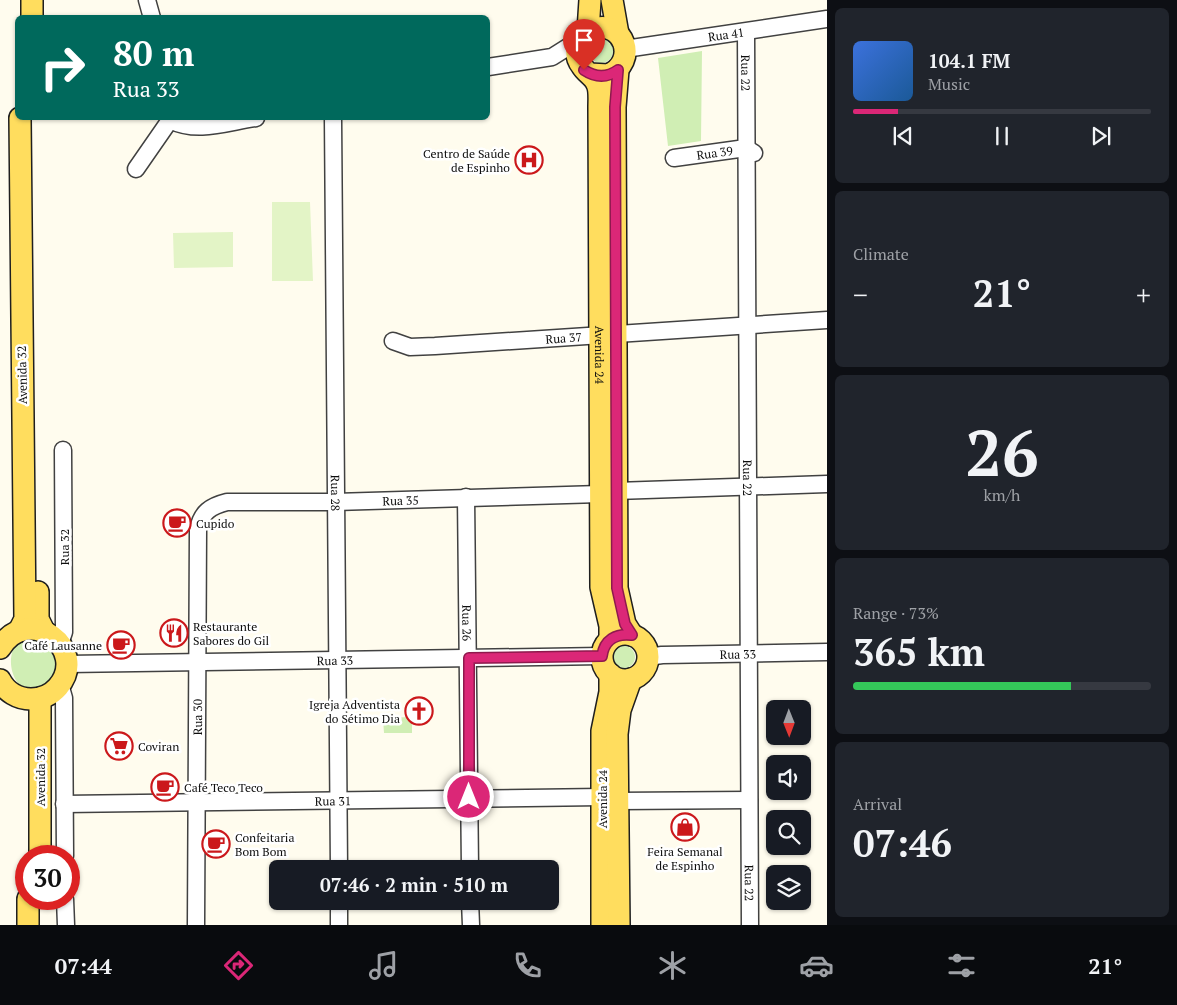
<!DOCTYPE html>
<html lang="en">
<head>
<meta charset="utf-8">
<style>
	:root { --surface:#171b24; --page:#20242c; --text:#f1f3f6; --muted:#9ea1a6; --line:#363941; --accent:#db2777 }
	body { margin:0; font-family:"PT Serif",serif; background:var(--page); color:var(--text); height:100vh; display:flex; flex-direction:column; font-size:19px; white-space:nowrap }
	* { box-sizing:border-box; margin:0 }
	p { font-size:16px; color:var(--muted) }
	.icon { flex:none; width:28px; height:28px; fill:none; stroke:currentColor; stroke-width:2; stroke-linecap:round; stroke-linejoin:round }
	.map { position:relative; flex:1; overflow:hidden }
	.panel { display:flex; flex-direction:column; gap:8px; padding:8px; background:#0d0f14; width:350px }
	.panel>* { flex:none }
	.hud { position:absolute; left:15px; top:15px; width:475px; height:105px; border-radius:8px; box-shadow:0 1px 4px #0004; background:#00695c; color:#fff; overflow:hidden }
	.needle { width:32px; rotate:179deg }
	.buttons { position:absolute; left:766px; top:700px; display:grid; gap:10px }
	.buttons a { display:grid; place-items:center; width:45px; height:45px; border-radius:8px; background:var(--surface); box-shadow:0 1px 4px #0004; font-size:25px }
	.speed { position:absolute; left:15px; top:845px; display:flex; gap:10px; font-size:25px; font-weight:700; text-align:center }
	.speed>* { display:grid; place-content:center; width:65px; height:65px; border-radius:50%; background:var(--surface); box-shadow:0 1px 4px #0004; line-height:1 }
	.speed .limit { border:8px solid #d22; background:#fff; color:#111 }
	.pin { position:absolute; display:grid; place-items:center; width:42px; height:42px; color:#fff; margin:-51px -21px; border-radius:50% 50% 50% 0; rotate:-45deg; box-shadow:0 0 5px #0007 }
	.pin .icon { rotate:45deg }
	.me { position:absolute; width:55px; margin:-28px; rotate:0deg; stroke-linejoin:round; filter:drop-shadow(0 0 4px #0008) }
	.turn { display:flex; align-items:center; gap:18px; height:105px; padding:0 15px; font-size:22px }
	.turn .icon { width:65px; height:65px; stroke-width:2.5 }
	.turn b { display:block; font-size:35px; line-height:42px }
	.big { font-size:38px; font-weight:600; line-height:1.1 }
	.panel .card { flex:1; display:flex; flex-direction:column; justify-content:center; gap:8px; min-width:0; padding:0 18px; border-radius:8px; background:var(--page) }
	.panel .dial { align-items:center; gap:0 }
	.dial b { font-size:65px; line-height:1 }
	.song { display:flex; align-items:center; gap:15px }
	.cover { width:60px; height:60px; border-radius:8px; background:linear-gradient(135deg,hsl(220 70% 55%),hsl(210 70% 35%)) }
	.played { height:5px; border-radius:2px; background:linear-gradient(90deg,var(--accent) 15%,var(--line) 15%) }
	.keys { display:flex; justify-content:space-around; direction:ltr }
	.heat { display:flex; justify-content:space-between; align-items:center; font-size:28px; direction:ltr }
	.charge { height:8px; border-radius:4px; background:linear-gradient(90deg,#34c759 73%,var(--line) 0) }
	.trip { position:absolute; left:269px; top:860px; width:290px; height:50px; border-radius:8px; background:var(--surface); box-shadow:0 1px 4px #0004; font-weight:600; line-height:50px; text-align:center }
	.tabs { display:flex; height:80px; justify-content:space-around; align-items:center; background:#090b0e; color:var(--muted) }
	.tabs .icon { width:35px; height:35px }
	.tabs .active { color:var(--accent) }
	.tabs b { font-size:22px; color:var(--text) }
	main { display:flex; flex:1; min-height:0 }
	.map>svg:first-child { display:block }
</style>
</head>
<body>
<main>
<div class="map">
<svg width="827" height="925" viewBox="0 0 827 925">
	<rect width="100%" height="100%" fill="#fffcee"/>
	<path fill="#d0eeb4" d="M589 51a12 12 0 1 1 24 0a12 12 0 1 1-24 0Z
		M702,51L701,141L668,146L658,58Z
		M36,637L57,652L55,678C51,681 47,685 43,688C14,703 0,653 21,640C25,638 32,638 36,637Z
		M613 657a11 11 0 1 1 22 0a11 11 0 1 1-22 0Z
		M412,717V733H384L383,718Z"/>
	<path fill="#e3f4c6" d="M272,202H310L313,281H272Z
		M233,232V267L174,268L173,233Z"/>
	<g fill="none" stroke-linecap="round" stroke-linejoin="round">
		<g stroke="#414141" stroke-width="19">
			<g id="minor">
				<path d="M147,0L152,18"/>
				<path id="s1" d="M746,32L750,925"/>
				<path id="s2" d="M625,49L827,19"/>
				<path d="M488,67L552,57L579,40"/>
				<path d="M170,118V120C198,134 227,122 256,118"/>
				<path id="s3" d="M333,118L339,869"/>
				<path id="s4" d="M674,158L746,148L754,153"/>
				<path d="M136,169L170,120"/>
				<path id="s5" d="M393,341L410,347L435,346L827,320"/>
				<path d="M616,491L827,484"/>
				<path id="s6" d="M466,497L470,869"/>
				<path d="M60,644L64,632L63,450"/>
				<path id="s7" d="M648,657L662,655L827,652"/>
				<path id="s8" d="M67,664L602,656"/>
				<path d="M60,684L64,698L65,856"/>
				<path d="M618,801L749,800"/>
				<path id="s9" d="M64,804L602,797"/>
				<path d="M65,899L66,925"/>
				<path d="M470,901L471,925"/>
				<path id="s10" d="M196,925L198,530C201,512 211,506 227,502H335L600,494"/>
				<path d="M339,925V901"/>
			</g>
		</g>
		<g stroke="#1f1f1f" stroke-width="24">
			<g id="major">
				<path d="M32,0V18"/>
				<path d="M612,0L618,34"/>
				<path d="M588,31L590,0"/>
				<path d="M618,70L615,107L617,588L625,624L632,635"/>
				<path id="s11" d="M590,74L608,75C639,62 624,19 593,29C577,34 572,53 582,66C586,73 594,76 597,84C600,90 599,100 599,107L601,587L610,626V639"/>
				<path d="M38,592V619L44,631"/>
				<path d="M19,631L25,619L20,118"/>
				<circle cx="625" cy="657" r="23"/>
				<path d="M0,648C28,602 90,649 58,687C51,695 42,699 31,699C18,699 6,692 0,680"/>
				<path d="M40,698V856"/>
				<path d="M28,899V925"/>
				<path d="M602,925V731L610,692V674"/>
				<path d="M619,925L617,734L620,710L631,679"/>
			</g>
		</g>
		<use href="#minor" stroke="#fff" stroke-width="16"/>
		<use href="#major" stroke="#ffdd5e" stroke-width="21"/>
	</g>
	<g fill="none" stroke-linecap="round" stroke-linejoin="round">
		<g stroke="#8e194d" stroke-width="12">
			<path id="route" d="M469,797V658L602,656C604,640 616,633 632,635L625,624L617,588L615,107L618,70C607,78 596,78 584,70"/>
		</g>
		<use href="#route" stroke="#db2777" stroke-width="9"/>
	</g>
	<defs>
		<g id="hospital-ring" transform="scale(1.4375)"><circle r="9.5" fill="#fff" stroke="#cb181b" stroke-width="1.5"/><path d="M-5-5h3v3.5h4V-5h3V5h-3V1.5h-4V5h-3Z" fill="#cb181b"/></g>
		<g id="cafe-ring" transform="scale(1.4375)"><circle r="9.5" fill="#fff" stroke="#cb181b" stroke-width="1.5"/><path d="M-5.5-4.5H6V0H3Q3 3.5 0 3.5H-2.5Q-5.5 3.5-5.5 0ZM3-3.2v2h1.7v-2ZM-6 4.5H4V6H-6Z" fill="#cb181b"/></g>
		<g id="restaurant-ring" transform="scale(1.4375)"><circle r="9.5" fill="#fff" stroke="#cb181b" stroke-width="1.5"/><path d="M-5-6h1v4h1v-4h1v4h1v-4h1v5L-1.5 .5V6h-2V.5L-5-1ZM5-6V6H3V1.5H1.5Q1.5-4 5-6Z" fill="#cb181b"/></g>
		<g id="church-ring" transform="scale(1.4375)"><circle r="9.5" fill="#fff" stroke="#cb181b" stroke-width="1.5"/><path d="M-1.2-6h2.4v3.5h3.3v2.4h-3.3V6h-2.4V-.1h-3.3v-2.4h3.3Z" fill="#cb181b"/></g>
		<g id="supermarket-ring" transform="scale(1.4375)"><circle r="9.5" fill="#fff" stroke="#cb181b" stroke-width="1.5"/><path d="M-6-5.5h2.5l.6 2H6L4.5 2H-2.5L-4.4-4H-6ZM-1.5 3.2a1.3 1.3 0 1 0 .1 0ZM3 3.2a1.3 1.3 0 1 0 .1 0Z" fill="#cb181b"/></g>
		<g id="shop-ring" transform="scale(1.4375)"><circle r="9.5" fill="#fff" stroke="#cb181b" stroke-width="1.5"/><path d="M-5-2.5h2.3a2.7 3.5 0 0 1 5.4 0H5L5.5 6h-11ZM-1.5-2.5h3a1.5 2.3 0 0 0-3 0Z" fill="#cb181b"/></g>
	</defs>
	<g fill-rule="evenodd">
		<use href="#hospital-ring" x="529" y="160"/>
		<use href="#cafe-ring" x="177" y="523"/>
		<use href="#restaurant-ring" x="174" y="633"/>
		<use href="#cafe-ring" x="121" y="645"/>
		<use href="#church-ring" x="419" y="711"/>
		<use href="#supermarket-ring" x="119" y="746"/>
		<use href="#cafe-ring" x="165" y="787"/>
		<use href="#shop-ring" x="685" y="827"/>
		<use href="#cafe-ring" x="216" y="844"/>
	</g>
	<g text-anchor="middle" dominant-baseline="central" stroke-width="5" stroke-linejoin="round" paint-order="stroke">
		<g font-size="12" fill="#0e0e0e" stroke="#fff">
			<text stroke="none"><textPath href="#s2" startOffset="102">Rua 41</textPath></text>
			<text stroke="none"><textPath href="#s1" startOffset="41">Rua 22</textPath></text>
			<text stroke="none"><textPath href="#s4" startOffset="41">Rua 39</textPath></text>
			<text stroke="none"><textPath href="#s5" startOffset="172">Rua 37</textPath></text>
			<text stroke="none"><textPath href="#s11" startOffset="435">Avenida 24</textPath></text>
			<text transform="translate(22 375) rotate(-91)">Avenida 32</text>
			<text stroke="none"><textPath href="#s1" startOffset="446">Rua 22</textPath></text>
			<text stroke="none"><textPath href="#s3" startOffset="375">Rua 28</textPath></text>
			<text stroke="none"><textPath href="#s10" startOffset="612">Rua 35</textPath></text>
			<text transform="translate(64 547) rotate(-90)">Rua 32</text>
			<text stroke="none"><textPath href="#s6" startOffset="126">Rua 26</textPath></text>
			<text stroke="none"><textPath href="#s7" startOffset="90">Rua 33</textPath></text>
			<text stroke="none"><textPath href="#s8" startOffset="268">Rua 33</textPath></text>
			<text stroke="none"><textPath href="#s10" startOffset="208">Rua 30</textPath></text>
			<text transform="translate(40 777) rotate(-90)">Avenida 32</text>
			<text transform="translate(602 799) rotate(-90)">Avenida 24</text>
			<text stroke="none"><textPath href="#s9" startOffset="269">Rua 31</textPath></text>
			<text stroke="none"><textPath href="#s1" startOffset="851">Rua 22</textPath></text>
		</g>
		<g font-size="12" fill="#0e0e0e" stroke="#fff" text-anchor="start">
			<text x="510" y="153" text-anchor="end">Centro de Saúde<tspan x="510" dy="14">de Espinho</tspan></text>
			<text x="196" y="523">Cupido</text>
			<text x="193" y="626">Restaurante<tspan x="193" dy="14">Sabores do Gil</tspan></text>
			<text x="102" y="645" text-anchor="end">Café Lausanne</text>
			<text x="400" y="704" text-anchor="end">Igreja Adventista<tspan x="400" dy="14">do Sétimo Dia</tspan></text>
			<text x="138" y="746">Coviran</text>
			<text x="184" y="787">Café Teco Teco</text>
			<text x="235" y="837">Confeitaria<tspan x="235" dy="14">Bom Bom</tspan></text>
			<text x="685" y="851" text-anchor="middle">Feira Semanal<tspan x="685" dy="14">de Espinho</tspan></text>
		</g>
	</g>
</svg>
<div class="buttons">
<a><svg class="needle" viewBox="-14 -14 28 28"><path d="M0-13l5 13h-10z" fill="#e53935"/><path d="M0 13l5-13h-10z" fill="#9ea1a6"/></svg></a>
<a><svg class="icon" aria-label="sound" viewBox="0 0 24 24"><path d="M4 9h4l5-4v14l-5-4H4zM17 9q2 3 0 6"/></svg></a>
<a><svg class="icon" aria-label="search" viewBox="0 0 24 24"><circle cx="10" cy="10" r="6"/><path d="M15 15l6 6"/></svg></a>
<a><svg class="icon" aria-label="layers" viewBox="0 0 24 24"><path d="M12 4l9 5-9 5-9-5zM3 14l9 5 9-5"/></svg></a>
</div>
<div class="speed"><div class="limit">30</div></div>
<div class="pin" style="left:584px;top:70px;background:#d93025"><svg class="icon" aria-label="arrive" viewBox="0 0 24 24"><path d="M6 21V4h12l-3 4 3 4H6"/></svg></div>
<svg class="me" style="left:469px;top:797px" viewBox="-20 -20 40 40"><circle r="17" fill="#db2777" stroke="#fff" stroke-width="3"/><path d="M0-11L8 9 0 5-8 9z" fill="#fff"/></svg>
<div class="trip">07:46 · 2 min · 510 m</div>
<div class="hud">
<div class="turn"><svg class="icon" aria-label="right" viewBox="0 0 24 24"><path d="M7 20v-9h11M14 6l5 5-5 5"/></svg><div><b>80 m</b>Rua 33</div></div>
</div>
</div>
<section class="panel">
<div class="card">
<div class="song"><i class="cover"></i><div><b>104.1 FM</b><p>Music</p></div></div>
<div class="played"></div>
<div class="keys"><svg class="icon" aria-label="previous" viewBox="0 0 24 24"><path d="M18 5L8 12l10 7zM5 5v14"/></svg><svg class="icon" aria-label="pause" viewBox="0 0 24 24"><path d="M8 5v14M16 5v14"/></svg><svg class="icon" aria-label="next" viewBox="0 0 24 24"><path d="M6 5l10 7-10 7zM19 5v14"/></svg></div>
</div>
<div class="card"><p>Climate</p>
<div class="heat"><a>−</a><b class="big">21°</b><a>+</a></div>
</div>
<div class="card dial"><b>26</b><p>km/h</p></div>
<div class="card"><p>Range · 73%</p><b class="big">365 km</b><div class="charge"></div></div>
<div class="card"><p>Arrival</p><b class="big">07:46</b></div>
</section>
</main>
<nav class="tabs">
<b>07:44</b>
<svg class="icon active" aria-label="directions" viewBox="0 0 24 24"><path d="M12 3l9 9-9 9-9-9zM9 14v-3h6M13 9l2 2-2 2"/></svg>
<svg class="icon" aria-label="music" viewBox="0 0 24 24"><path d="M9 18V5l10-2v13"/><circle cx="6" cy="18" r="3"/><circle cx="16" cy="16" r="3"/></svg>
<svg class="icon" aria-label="phone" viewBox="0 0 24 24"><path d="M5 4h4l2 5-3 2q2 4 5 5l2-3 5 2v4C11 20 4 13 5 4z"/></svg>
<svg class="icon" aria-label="climate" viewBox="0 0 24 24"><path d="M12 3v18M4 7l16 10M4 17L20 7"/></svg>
<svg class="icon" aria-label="car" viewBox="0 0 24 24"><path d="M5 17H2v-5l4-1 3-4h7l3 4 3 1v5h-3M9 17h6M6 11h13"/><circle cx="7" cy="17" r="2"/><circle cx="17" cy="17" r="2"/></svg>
<svg class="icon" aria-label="filters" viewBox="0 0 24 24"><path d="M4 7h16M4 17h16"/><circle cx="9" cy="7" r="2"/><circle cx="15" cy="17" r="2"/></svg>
<b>21°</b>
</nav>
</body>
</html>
